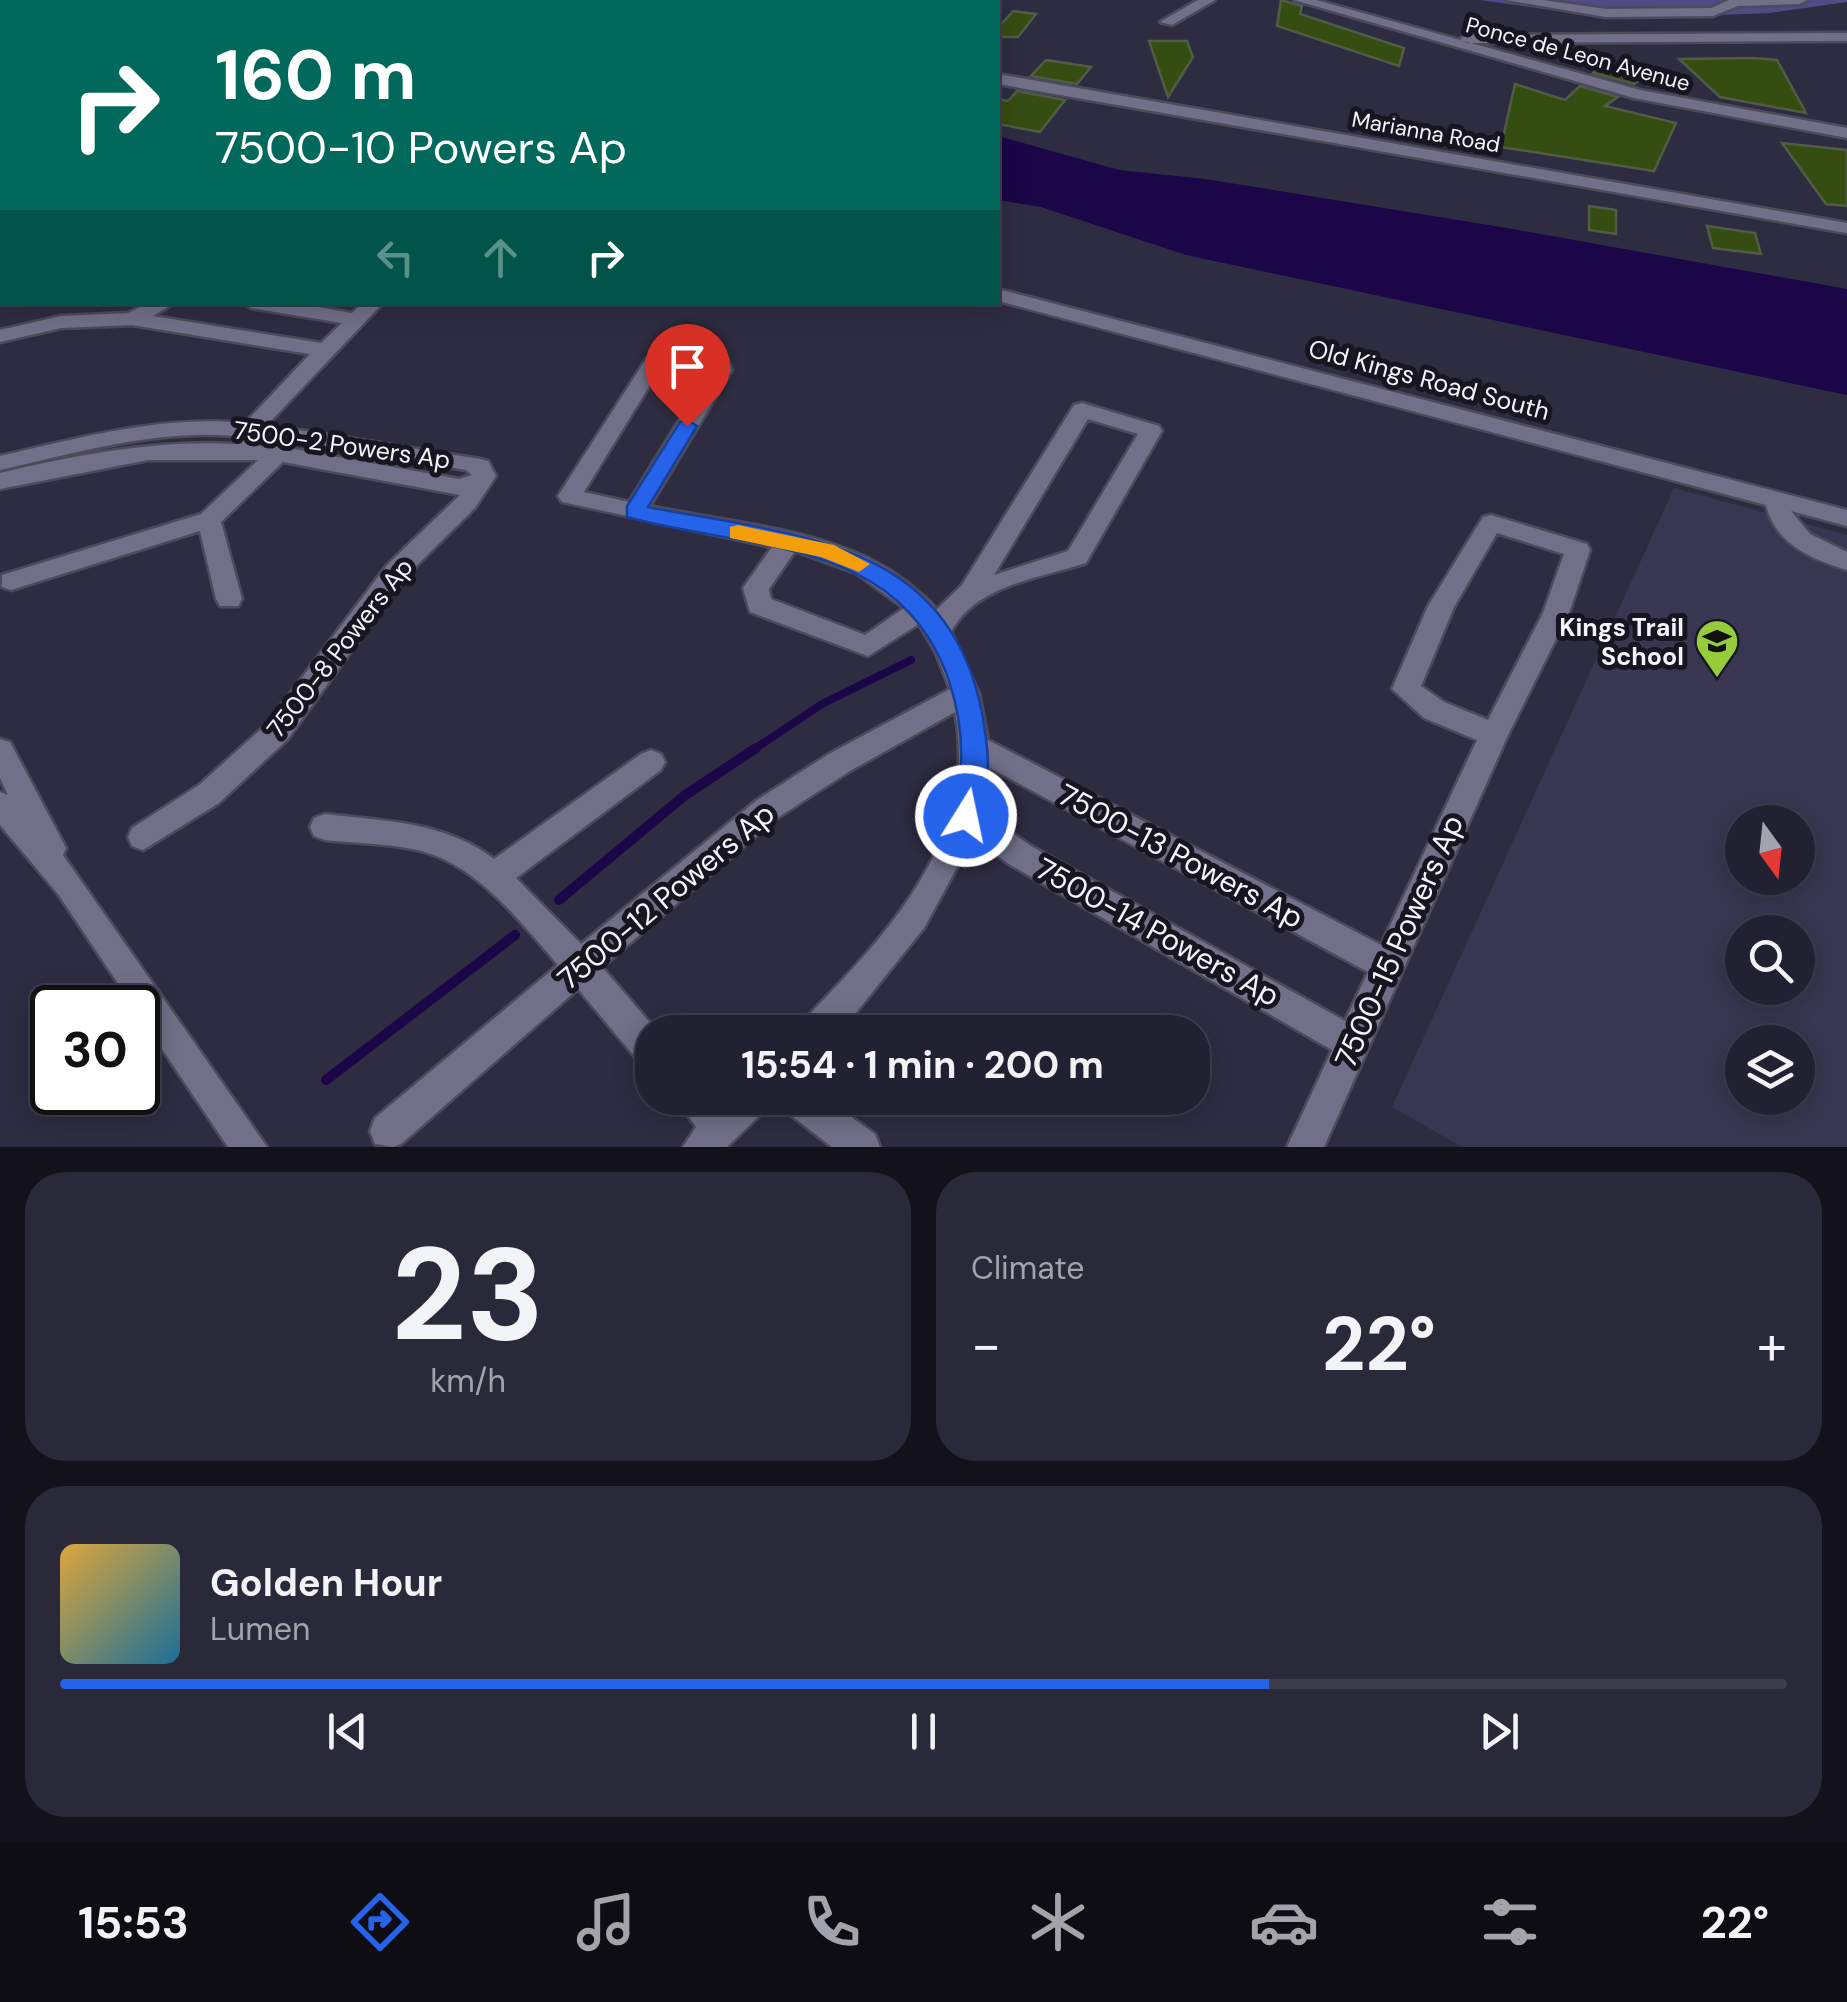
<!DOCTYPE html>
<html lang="en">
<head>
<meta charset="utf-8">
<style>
	:root { --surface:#222131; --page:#2a2939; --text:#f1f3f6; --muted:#a2a3ab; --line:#3f3e4d; --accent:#2563eb }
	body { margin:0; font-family:"DM Sans",sans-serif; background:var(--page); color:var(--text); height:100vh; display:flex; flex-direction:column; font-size:38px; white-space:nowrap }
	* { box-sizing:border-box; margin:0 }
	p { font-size:32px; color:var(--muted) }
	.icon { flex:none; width:55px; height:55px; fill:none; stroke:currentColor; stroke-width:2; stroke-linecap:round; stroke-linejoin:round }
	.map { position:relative; height:1147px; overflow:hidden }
	.panel { display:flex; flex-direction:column; gap:25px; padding:25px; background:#13121b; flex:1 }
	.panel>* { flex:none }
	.guide { position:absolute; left:0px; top:0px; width:1000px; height:305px; box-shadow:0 5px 25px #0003,0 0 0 2px var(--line); background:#00695c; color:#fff; overflow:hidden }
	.needle { width:65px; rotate:165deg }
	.controls { position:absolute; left:1725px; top:805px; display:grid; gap:20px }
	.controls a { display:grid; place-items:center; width:90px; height:90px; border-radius:50%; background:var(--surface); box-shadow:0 5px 25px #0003,0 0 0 2px var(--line); font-size:50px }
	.speed { position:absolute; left:30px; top:985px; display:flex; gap:20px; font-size:50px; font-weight:700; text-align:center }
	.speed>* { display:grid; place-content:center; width:130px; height:130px; border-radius:50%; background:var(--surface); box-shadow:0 5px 25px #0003,0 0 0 2px var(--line); line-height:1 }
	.speed .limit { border:5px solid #111; border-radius:15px; background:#fff; color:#111 }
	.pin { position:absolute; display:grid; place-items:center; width:85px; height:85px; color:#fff; margin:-102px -42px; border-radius:50% 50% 50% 0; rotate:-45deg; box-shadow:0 0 10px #0007 }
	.pin .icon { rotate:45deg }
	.me { position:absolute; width:110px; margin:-55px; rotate:10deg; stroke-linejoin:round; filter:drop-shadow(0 0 8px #0008) }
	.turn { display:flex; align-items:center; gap:35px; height:210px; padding:0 50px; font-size:45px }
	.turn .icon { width:130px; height:130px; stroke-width:2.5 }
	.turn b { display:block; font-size:70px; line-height:85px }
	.lanes { display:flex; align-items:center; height:95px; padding:0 50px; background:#0003; justify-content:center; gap:50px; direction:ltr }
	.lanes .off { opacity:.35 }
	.big { font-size:75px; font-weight:700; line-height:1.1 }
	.panel .tile { flex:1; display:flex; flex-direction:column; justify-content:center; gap:15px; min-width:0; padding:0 35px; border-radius:40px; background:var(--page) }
	.panel .dial { align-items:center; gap:0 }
	.dial b { font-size:130px; line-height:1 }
	.song { display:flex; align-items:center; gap:30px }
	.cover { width:120px; height:120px; border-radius:15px; background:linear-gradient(135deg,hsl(40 70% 55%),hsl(200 70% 35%)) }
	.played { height:10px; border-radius:5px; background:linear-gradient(90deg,var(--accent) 70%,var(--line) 70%) }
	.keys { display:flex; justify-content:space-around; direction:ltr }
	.heat { display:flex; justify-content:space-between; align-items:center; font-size:55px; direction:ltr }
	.panel .tiles { flex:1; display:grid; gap:25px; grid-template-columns:1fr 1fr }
	.tile:last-child { grid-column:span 2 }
	.trip { position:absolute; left:635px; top:1015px; width:575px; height:100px; border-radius:40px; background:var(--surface); box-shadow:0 5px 25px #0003,0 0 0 2px var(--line); font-weight:700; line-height:100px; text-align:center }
	.tab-bar { display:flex; height:160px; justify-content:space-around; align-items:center; background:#0e0d14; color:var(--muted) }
	.tab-bar .icon { width:70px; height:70px }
	.tab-bar .on { color:var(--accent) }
	.tab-bar b { font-size:45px; color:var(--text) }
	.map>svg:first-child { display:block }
</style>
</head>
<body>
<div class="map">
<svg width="1847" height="1147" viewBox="0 0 1847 1147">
	<rect width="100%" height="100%" fill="#2e2c41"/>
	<path fill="#393651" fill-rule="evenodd" d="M1674,488L1847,535V1147H1462L1392,1107ZM1742,822H1798V878H1742ZM1742,932H1798V988H1742ZM1742,1042H1798V1098H1742Z"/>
	<path fill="#524a84" d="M1479,0H1847V2L1770,13L1616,19Z"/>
	<path fill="#1b0647" d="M66,0H574L581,2H64Z
		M998,136L1119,170L1205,179L1507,228L1847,289V395L1186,255L1041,207L998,200Z"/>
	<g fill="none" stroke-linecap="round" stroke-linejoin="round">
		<path stroke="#1b0647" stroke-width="8" d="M753,750L822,704L911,660"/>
		<path stroke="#1b0647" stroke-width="10" d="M559,900L684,796L756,748
			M326,1080L515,935"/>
	</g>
	<path fill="#364d12" stroke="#515c46" stroke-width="2.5" d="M1281,0L1302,6L1300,14L1404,48L1399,66L1277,26Z
		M1013,11L1036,14L1018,37H998V28Z
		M1149,41H1187L1193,57L1168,97Z
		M1753,58L1777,60L1806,113L1720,97L1679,59Z
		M1046,60L1091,67L1077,84L1031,76Z
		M1624,62L1653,70L1634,84L1593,73L1602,64L1616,68Z
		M1515,84L1565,100L1580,86L1618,97L1605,106L1676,123L1654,171L1501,147Z
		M1017,91L1065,100L1040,132L998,124V99L1008,101Z
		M1782,143L1847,150V206L1826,204Z
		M1589,206L1616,210V234L1589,230Z
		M1707,226L1755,233L1761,254L1713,248Z"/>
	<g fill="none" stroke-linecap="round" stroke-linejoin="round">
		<g stroke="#4c4a5b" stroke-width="5">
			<path id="minor" d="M721,0H741L742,2H723Z
				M1198,0H1215L1172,25L1160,22Z
				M1294,0H1316L1640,90L1847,128V138L1634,98Z
				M1506,0H1543L1606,9L1711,8L1729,0H1807L1800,4L1738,6L1713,16L1606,17Z
				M1847,33V41L1467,43L1460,39L1467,35Z
				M998,74L1847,223V233L998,84Z
				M0,106L2,107V117L0,116Z
				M0,157H2V167H0Z
				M998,289L1847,510V526L1791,511L1810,534L1847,552V570C1812,559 1775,544 1766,505L998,301Z
				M150,302H176L153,316L321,343L342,323L251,308L242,302H289L352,313L363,302H384L267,425L480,459L488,461L496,476L475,508L405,577L287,740L219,803L143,850L132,846L128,837L132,828L199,785L267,724L387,565L460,495L283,462L221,522L242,599L238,606H220L216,599L200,531L11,590L2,587V575L201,514L258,460H148L0,489V473C77,455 154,440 234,444V436C157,429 75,453 0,470V456C79,438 163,415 245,423L310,354L132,325L61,328L0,342V330L61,316L128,313ZM256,438L315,444L466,470L472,475L459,479L294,449L283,442L272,446L251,445Z
				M669,350L727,358L732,370L650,506C737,525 847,529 915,589C923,596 932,602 936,610L962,585L1074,405L1082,403L1159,426L1162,431L1086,563C1040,578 975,585 951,632L979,694L988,740L1381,945L1477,740L1424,718L1392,689L1428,606L1483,517L1491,515L1587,544L1590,550L1569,613L1508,735L1324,1147H1287L1332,1050L1009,864L973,838L924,928L850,1020L838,1032H799L804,1020C886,936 980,838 955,712L850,771L777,818L602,967L658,1032H652V1068L640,1063L578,989L401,1144L393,1147L375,1144L370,1131L375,1118L558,965C524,926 484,874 434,855C401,843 360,844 325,840L314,836L310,827L314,818L325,814C384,821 444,821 494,859L641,754L651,750L661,754L665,762L661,770L516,878L581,944L757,800L829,754L950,689L936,653L919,624L868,656L750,612L743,588L772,547L562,502L558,496L646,359ZM672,363L710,370L629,502L584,492L661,367ZM1088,419L1138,434L1068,551L994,575ZM1497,533L1564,554L1543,613L1488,720L1444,702L1421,686L1454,607ZM795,551L856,573L904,608L865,635L771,599L769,589ZM990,768L1368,972L1345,1021L1031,846L983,812Z
				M0,739L10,742L66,848L63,855L267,1147H228L58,894L0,825V792L8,795L0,778Z
				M676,1098H718L722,1102L728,1098H771L765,1110L727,1147H683L696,1127Z
				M778,1098H825L875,1134L880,1147H832L784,1110Z"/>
		</g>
		<use href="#minor" fill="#727089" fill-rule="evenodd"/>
	</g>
	<path fill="#2563eb" stroke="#184099" stroke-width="2.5" d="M687,420L697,426L648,507C792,535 948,538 982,713C989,750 993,789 976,825H957L953,816C965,771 964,726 949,681C899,536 750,551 627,517V506L680,422Z"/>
	<path fill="#f59e0b" d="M738,525L834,545L870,564L859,572L821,557L730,538V527Z"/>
	<defs>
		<g id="school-pin" transform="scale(2.25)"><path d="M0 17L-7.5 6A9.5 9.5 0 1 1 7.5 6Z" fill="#94cc3c" stroke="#171620"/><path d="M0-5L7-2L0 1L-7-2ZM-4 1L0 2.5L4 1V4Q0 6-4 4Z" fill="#111"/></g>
	</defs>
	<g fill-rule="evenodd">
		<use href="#school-pin" x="1717" y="641"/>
	</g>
	<g text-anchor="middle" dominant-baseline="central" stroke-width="10" stroke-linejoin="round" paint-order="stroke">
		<g font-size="22" fill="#f3f3fe" stroke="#171620">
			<text transform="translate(1578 54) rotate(15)">Ponce de Leon Avenue</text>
			<text transform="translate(1426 132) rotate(10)">Marianna Road</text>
		</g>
		<g font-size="25" fill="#f3f3fe" stroke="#171620">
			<text transform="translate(1429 380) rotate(15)">Old Kings Road South</text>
			<text transform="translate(342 445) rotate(8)">7500-2 Powers Ap</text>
			<text transform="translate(340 648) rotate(-52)">7500-8 Powers Ap</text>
		</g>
		<g font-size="25" font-weight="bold" fill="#f3f3fe" stroke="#171620" text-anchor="end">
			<text x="1684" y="627">Kings Trail<tspan x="1684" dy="29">School</tspan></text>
		</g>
		<g font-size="30" fill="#f3f3fe" stroke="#171620">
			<text transform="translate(1181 856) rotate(28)">7500-13 Powers Ap</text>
			<text transform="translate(666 896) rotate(-40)">7500-12 Powers Ap</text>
			<text transform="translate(1158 932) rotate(29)">7500-14 Powers Ap</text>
			<text transform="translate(1399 941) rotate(-66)">7500-15 Powers Ap</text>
		</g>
	</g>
</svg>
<div class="controls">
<a><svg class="needle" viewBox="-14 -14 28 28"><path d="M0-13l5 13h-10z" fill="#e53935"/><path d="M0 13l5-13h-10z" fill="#a2a3ab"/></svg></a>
<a><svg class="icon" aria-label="search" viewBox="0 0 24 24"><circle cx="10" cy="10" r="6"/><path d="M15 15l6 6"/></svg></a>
<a><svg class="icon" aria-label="layers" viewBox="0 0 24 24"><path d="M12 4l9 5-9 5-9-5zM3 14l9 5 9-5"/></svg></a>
</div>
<div class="speed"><div class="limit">30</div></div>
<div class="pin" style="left:687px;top:426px;background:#d93025"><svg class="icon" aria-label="arrive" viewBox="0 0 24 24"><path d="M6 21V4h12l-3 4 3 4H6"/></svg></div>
<svg class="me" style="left:966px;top:816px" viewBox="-20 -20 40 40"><circle r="17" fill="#2563eb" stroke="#fff" stroke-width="3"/><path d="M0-11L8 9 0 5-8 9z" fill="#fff"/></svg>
<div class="trip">15:54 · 1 min · 200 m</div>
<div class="guide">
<div class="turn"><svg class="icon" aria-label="right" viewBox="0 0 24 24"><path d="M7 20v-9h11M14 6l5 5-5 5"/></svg><div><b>160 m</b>7500-10 Powers Ap</div></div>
<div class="lanes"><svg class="icon off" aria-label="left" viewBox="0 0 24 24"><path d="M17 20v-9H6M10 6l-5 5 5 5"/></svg><svg class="icon off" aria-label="ahead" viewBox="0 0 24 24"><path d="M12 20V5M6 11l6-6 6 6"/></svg><svg class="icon" aria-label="right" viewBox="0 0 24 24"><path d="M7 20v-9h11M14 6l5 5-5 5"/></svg></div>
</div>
</div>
<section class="panel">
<div class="tiles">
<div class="tile dial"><b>23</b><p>km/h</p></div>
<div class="tile"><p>Climate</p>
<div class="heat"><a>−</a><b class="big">22°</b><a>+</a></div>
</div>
<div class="tile">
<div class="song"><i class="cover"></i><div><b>Golden Hour</b><p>Lumen</p></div></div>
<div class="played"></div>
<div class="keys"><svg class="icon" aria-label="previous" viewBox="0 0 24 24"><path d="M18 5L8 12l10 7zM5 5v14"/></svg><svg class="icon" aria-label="pause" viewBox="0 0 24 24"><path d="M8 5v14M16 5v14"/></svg><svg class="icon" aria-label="next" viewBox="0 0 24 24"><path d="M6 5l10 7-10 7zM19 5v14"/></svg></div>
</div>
</div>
</section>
<nav class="tab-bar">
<b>15:53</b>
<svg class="icon on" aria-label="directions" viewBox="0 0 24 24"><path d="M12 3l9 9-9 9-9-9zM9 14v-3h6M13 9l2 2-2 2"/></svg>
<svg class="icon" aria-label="music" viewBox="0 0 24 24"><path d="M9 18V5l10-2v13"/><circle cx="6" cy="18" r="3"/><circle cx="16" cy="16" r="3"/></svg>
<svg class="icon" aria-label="phone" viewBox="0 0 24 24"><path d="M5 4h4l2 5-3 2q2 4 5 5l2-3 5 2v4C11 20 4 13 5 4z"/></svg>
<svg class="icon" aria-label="climate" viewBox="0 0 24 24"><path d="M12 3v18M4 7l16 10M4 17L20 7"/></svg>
<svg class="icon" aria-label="car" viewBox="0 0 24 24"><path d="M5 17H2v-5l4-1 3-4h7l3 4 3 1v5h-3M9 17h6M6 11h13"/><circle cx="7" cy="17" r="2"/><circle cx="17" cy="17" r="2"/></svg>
<svg class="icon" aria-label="filters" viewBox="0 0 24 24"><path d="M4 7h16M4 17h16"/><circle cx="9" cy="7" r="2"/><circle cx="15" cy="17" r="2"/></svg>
<b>22°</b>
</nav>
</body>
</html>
